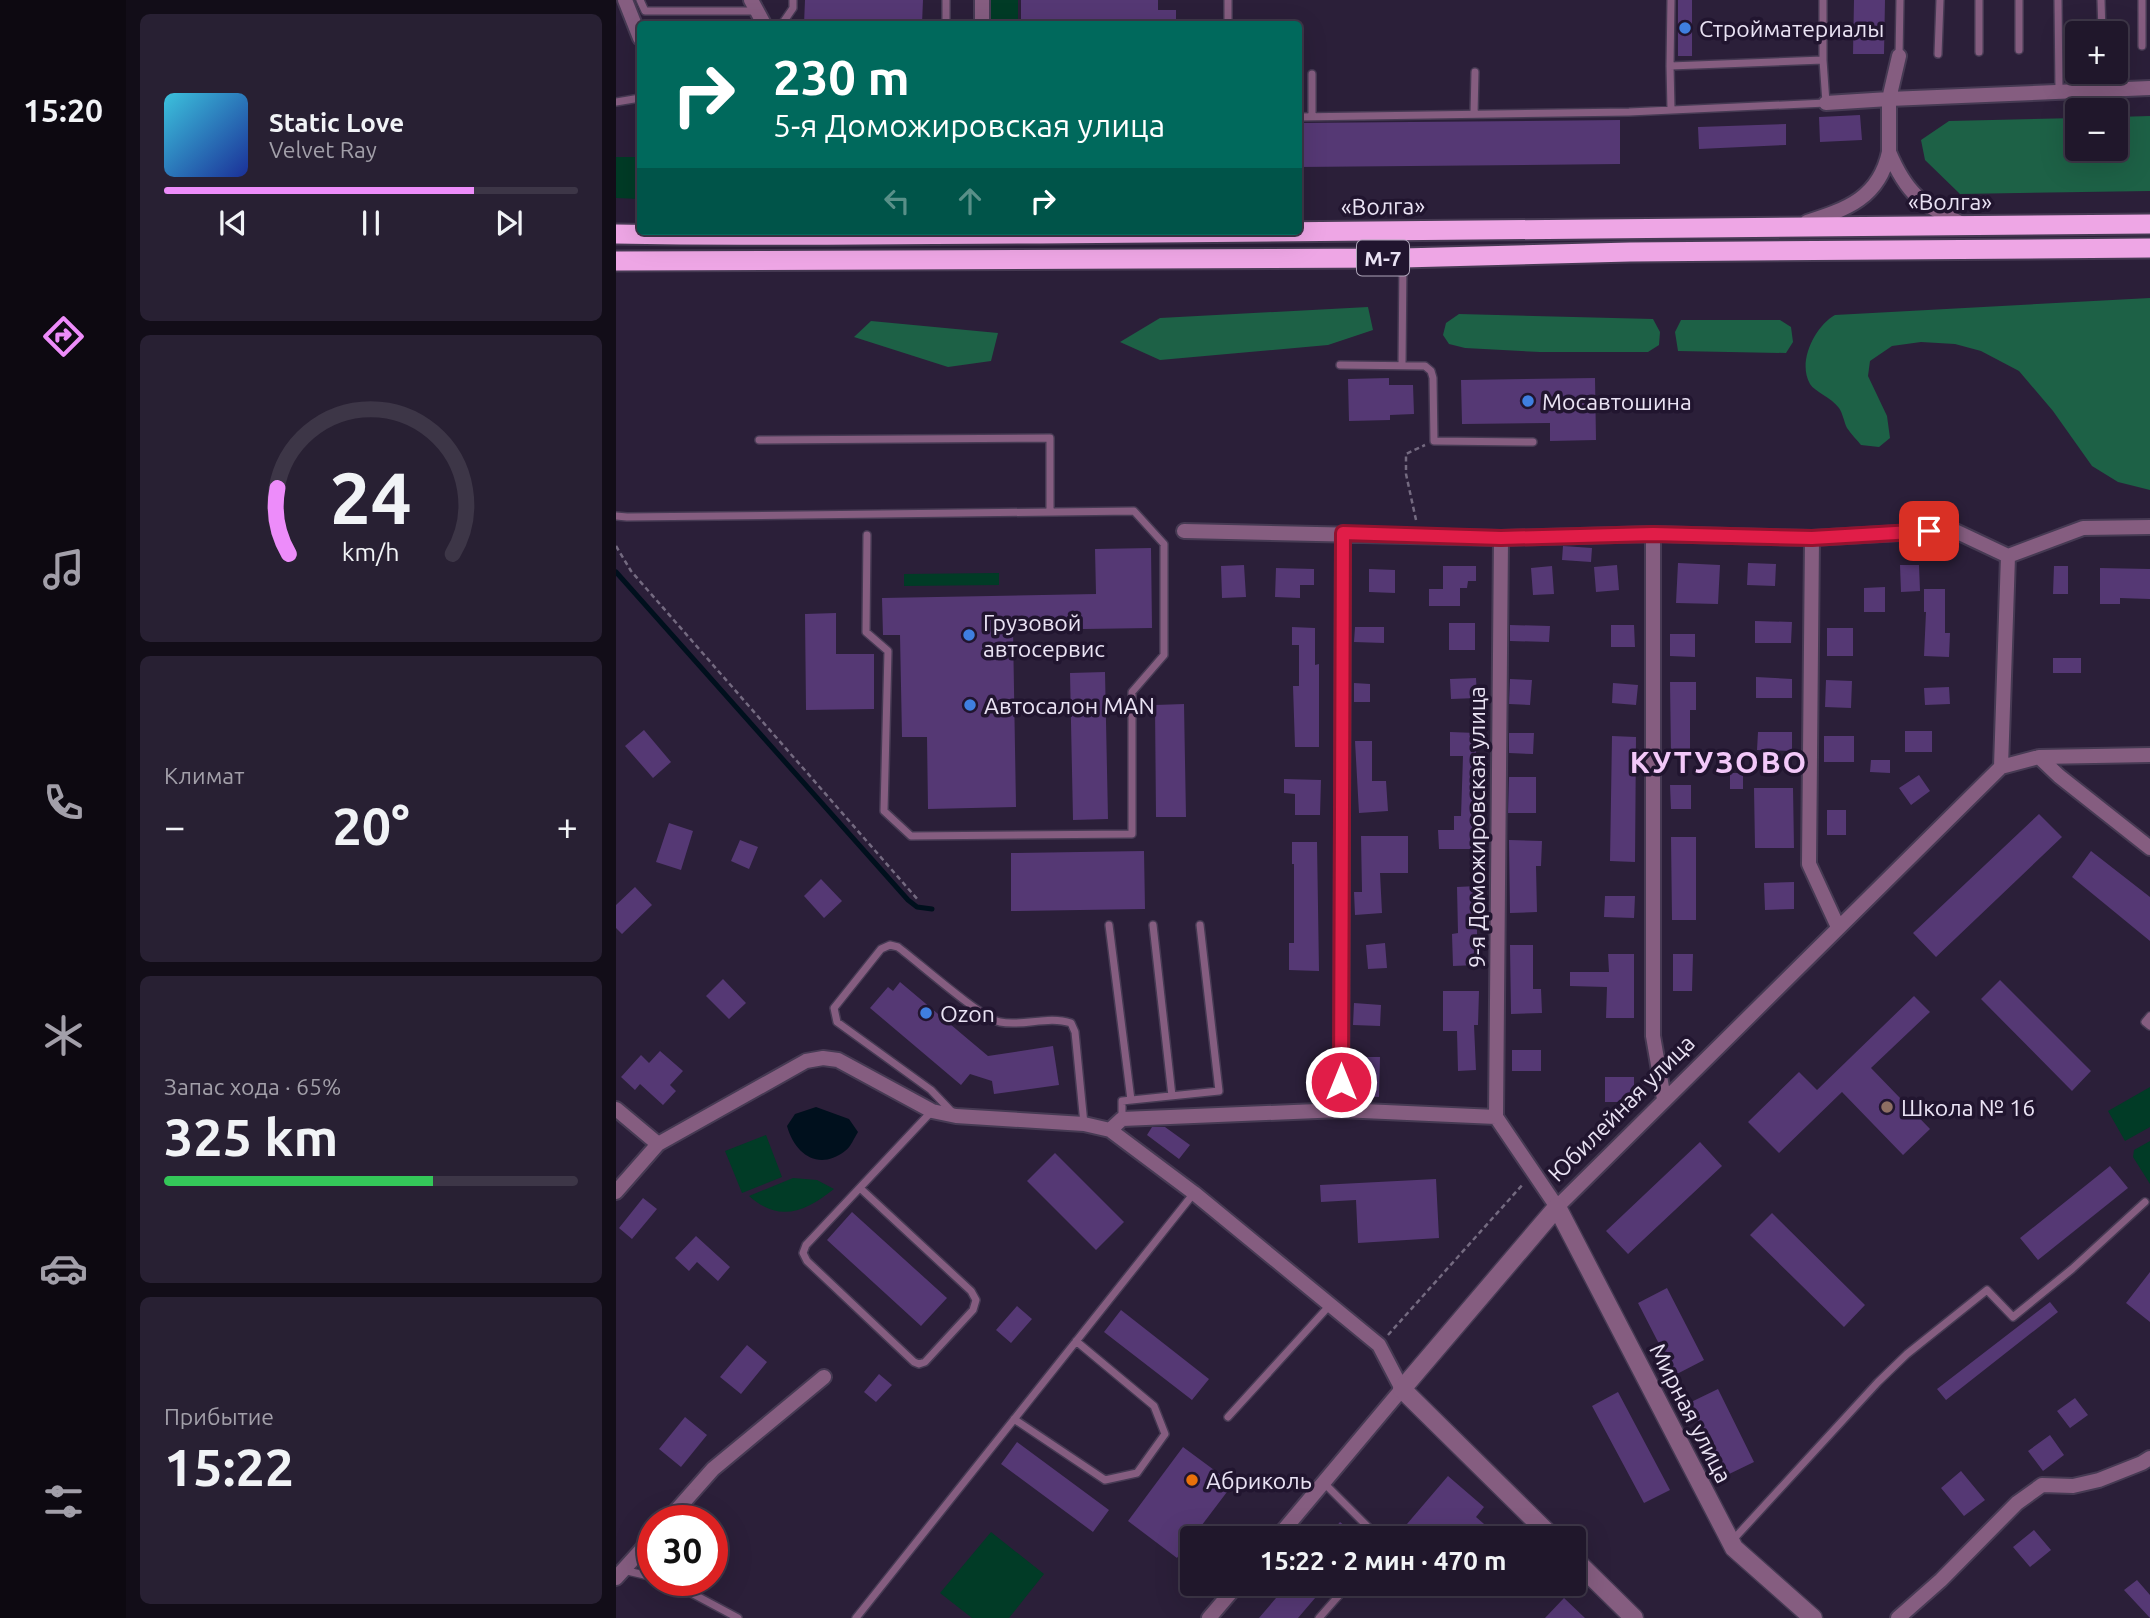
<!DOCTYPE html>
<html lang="ru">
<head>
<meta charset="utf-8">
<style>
	:root { --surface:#20172b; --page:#282033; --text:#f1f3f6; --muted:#a29fa9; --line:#3d3647; --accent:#ed8cfa }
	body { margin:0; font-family:Ubuntu,sans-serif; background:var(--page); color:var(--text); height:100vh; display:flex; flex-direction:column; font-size:26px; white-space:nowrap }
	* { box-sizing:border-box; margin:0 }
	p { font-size:23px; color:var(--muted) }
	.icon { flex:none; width:38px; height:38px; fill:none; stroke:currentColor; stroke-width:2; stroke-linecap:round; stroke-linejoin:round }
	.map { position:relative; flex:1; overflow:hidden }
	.sheet { display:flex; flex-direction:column; gap:14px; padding:14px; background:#120d18; width:490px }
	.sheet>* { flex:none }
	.guide { position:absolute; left:21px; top:21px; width:665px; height:214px; border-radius:7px; box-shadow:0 7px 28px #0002,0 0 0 2px var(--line); background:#00695c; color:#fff; overflow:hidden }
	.controls { position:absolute; left:1449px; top:21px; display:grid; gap:14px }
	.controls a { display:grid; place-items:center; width:63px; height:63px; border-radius:7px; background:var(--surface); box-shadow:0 7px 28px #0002,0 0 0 2px var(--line); font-size:35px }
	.speed { position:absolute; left:21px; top:1505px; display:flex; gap:14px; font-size:35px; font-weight:700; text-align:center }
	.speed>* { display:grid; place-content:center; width:91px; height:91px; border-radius:50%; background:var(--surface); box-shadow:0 7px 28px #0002,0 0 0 2px var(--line); line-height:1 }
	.speed .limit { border:10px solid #d22; background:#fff; color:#111 }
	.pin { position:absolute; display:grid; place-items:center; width:60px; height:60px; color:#fff; margin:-30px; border-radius:14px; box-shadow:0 4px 10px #0006 }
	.me { position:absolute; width:77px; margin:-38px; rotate:0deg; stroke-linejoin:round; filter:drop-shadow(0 0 5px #0008) }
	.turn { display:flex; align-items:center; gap:24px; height:147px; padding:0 21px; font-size:32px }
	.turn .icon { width:91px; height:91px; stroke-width:2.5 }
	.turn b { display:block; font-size:49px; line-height:60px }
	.lanes { display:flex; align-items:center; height:66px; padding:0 21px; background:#0003; justify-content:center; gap:35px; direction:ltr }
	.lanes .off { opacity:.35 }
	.big { font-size:52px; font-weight:700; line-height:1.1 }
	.sheet .card { flex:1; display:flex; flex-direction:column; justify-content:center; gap:10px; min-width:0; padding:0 24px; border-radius:10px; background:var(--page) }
	.sheet .dial { align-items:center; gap:0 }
	.dial svg { height:182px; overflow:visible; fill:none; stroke:var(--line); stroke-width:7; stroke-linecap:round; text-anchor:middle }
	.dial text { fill:var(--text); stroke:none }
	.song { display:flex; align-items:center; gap:21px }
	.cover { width:84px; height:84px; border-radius:10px; background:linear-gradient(135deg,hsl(190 70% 55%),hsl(230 70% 35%)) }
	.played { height:7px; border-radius:4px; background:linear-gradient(90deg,var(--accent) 75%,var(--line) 75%) }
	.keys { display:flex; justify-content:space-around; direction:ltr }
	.heat { display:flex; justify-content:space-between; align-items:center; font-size:38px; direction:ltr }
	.charge { height:10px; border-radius:5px; background:linear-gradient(90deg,#34c759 65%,var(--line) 0) }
	.trip { position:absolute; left:564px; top:1526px; width:406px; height:70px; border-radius:7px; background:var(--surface); box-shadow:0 7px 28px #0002,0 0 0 2px var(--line); font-weight:700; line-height:70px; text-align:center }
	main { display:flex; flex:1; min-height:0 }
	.tab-bar { display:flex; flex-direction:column; width:126px; justify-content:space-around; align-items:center; background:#0d0911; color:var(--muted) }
	.tab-bar .icon { width:49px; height:49px }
	.tab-bar .current { color:var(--accent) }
	.tab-bar b { font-size:32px; color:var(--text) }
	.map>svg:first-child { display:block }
</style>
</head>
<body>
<main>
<nav class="tab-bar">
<b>15:20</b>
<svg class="icon current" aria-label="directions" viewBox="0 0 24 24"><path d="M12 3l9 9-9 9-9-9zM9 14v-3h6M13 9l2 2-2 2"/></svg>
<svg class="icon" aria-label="music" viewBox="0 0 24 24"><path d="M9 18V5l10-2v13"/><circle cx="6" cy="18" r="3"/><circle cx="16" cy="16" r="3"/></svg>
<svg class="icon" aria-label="phone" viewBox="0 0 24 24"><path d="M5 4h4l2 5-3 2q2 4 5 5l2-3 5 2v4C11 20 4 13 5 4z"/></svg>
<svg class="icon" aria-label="climate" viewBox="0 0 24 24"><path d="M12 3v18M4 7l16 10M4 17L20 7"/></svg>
<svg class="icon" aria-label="car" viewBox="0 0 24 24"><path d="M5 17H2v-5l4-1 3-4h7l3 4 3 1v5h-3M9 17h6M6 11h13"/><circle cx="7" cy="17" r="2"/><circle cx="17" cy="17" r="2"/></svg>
<svg class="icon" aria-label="filters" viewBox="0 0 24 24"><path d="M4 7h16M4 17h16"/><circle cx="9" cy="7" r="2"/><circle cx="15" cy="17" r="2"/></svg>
</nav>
<section class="sheet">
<div class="card">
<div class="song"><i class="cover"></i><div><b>Static Love</b><p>Velvet Ray</p></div></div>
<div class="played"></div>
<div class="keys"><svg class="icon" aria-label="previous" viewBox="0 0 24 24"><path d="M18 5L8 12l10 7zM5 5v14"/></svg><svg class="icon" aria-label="pause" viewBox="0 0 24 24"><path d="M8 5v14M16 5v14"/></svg><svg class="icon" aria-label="next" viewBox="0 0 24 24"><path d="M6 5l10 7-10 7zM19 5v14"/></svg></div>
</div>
<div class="card dial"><svg viewBox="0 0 100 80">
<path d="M14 69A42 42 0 1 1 86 69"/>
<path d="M14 69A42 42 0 0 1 9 40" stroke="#ed8cfa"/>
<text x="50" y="56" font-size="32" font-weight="700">24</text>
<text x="50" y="72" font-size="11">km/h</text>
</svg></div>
<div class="card"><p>Климат</p>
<div class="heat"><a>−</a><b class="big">20°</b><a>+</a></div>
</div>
<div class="card"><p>Запас хода · 65%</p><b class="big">325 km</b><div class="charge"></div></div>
<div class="card"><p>Прибытие</p><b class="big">15:22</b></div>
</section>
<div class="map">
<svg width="1534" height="1618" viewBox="0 0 1534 1618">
	<rect width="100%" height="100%" fill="#2b1f39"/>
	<path fill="#013b26" d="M375,0H402V24H375Z
		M0,157H24V199L0,198Z
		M383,573V585L288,586V574Z
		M1534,1087V1127L1509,1141L1492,1111Z
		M150,1135L166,1177L126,1193L109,1151Z
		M1534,1141V1184L1517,1157L1518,1150Z
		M177,1178L201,1180L218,1189C189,1212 163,1223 133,1196Z
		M375,1532L428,1574L393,1618H356L324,1593Z"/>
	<path fill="#1d6146" d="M1534,116V191L1344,194L1309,160L1305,140L1333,121L1461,118V149H1500V117Z
		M1534,298V490L1502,482L1476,466L1437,411L1403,371L1365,351L1339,344L1305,342L1276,346L1254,361L1252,376L1271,416L1274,438L1263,447L1245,445C1241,440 1235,434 1231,428C1228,422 1227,414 1223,408C1215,397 1199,392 1194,384C1181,362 1199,326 1219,315Z
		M752,307L757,330L712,345L544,360L504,342L544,318Z
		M843,314L1037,319L1044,332L1043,345L1032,352H924L849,348L833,344L827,335L830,323Z
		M1065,320H1164L1175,327L1177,342L1170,353L1062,351L1059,332Z
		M255,321L382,333L375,361L332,367L238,337Z"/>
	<path fill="#00101d" d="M200,1107L233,1119L242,1132C238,1138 235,1147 229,1151C203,1171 179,1155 171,1126L179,1114Z"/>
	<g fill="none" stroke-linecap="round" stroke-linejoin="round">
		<path stroke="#00101d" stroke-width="5" d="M0,572L292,900L301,907L316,909"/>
	</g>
	<path fill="#553874" d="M189,0H307L306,24H188Z
		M405,0H542V10H560V24H405Z
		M1062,0H1076V56H1062Z
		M1238,0H1269L1268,54H1237Z
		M1244,115L1246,140L1204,142L1203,117Z
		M1004,120V164L682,167V123Z
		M1170,124V145L1083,149L1082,127Z
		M773,378V385H797L798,414L774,415V420L733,421L732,379Z
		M979,378L980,440L934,441V423L846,424L845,380Z
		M947,546L976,548L975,562L946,560Z
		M535,548L536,628L397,630L400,807L312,809L311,737H286L284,635H267L266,598L480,594L479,549Z
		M1062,563L1104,565L1102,604L1060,603Z
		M1132,563L1160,564L1159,586L1131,585Z
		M628,565L630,597L606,598L605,566Z
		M1001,565L1003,590L980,592L978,567Z
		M1284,565H1303L1304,591L1285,592Z
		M827,566H860V581H852L851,588H844V606H813V589H827Z
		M936,566L938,594L917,595L915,568Z
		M1438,566H1452V594H1437Z
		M660,568L698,569V585H684V598L659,597Z
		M1484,568L1534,569V599L1504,598V604H1484Z
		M753,569L779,570V593L753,592Z
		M1269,587V612H1248V588Z
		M1308,589H1329V633H1334L1333,657L1308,656L1310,612H1308Z
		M220,613V654H258V709L190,710L189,614Z
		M1139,621L1176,622L1175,643H1139Z
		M833,623H859V650H833Z
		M894,625L934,626L933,642L894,641Z
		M995,625H1018L1019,647H995Z
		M676,627L699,628V665L703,664V747H679L677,686H683V645H676Z
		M739,627H768V643L738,642Z
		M1211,628H1237V656H1211Z
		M1054,634H1079V657L1054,656Z
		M1437,658H1465V673H1437Z
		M489,672L492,819L457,820L454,673Z
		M1140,677L1176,679V698H1140Z
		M860,678L861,698L835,699L834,679Z
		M894,679L916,680L914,705L893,704Z
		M1210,680L1236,681L1235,708L1209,707Z
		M1054,682H1080V710H1074V754L1055,755Z
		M738,683L754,684V702H738Z
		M997,683L1022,685L1020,705L996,703Z
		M1333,687L1334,704L1309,705L1308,688Z
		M568,704L570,817H540L539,705Z
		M28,730L55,762L37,778L9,746Z
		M1289,731H1316V752H1289Z
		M834,732L860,733V773H862L861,802H859V849H823L822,830H838V816H845L847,756H834Z
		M1142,732H1176V751L1141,750Z
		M893,733H918L917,754L893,753Z
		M996,736L1020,737L1019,862L994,861Z
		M1208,736H1238V762H1208Z
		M739,741H756V781H770L772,811L743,813Z
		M1255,760H1274V773L1254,772Z
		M1114,773H1127V789H1114Z
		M1303,775L1314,791L1295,805L1283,788Z
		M893,777H920V813H892Z
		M668,779L705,780L704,815H679V794L668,793Z
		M1054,785H1075V809H1055Z
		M1138,788H1177L1178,848H1139Z
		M1211,810H1230V835H1211Z
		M1423,814L1446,837L1320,957L1297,933Z
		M53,823L77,831L65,870L40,862Z
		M745,836H792V873H764L766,913L739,915L738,892H746Z
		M1055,837H1080V920H1056Z
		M124,840L142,847L133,869L115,861Z
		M893,840L926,841L925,866H920L921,912L894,913Z
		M676,842H701L703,971L673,970V943H678V864H676Z
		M528,851L529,909L395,911V853Z
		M1475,851L1534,897V941L1456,877Z
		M205,879L226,901L208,918L188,896Z
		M1178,882V909L1149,910L1148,883Z
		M861,886V965L837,966L836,934L842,933L841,887Z
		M19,887L36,905L6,934L0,928V905Z
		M989,896H1019L1018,918L988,917Z
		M769,943L771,968L752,969L750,945Z
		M894,945H917V989H925L926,1013L895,1014Z
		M992,954H1018V1018H990L991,987L954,986V972H993Z
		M1057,954H1077L1076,991H1057Z
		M107,979L130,1003L113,1019L90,996Z
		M1384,980L1475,1071L1456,1091L1365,999Z
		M284,982L372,1056L437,1046L443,1085L378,1094L376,1081L354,1074L345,1085L254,1008L272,987L277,991Z
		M827,991H863L862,1025H858L860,1070L842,1071L841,1031H827Z
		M1298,996L1314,1012L1255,1068L1314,1129L1287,1155L1226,1092L1163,1153L1132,1122L1183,1072L1201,1090Z
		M738,1003L765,1005L764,1026L737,1025Z
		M896,1050H925V1071H896Z
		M44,1051L67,1071L54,1085L60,1091L47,1105L24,1084L19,1090L5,1077L25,1055L33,1063Z
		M738,1057H764L763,1097L738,1096Z
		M989,1077H1018V1102H989Z
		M536,1127H549L574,1145L563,1159L531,1135Z
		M1084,1142L1106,1166L1012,1254L990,1231Z
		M439,1153L508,1222L480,1250L411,1181Z
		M1494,1166L1512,1188L1422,1260L1404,1238Z
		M820,1179L823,1238L742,1243L740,1200L705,1202L704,1185Z
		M27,1198L41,1209L16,1239L3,1228Z
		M236,1212L331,1298L305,1326L211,1240Z
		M1156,1213L1249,1305L1228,1327L1134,1235Z
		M80,1236L114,1267L102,1281L81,1262L73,1271L59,1258Z
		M1534,1272V1322L1510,1303Z
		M1051,1288L1088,1360L1059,1375L1022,1303Z
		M1434,1302L1442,1312L1330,1400L1321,1389Z
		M401,1306L416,1319L395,1343L380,1330Z
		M505,1310L593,1379L576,1400L488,1332Z
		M131,1345L151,1362L125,1394L104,1377Z
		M263,1374L276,1385L260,1402L248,1392Z
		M1102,1389L1138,1462L1109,1476L1073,1403Z
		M1002,1392L1054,1490L1028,1503L976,1406Z
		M1459,1398L1472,1415L1454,1428L1441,1411Z
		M69,1417L91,1435L65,1467L43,1449Z
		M1434,1435L1448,1455L1427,1471L1412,1451Z
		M401,1442L493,1510L477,1532L385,1464Z
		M567,1447L617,1484L561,1558L512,1521Z
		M1345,1471L1369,1500L1348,1516L1325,1488Z
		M832,1476L868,1507L860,1517L875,1530L868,1538H779Z
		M724,1522L744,1538H710Z
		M1418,1530L1435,1550L1414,1567L1397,1547Z
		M1521,1580L1534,1595V1618L1508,1590Z
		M672,1584H711L682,1618H643Z
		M948,1598L969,1618H929Z"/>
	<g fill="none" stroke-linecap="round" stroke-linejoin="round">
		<g stroke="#463a53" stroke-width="10">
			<path id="service" d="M24,0L29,11H141
				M612,0V24
				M1207,0V60
				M1363,0V52
				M1403,0V50
				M1442,0L1443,90
				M1485,0L1486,33
				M166,24L177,8V0
				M330,24V0
				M1526,46V0
				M1322,54L1324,0
				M1283,56L1284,0
				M1054,66L1055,0
				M0,102L24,98
				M858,114L859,72
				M696,116V74
				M682,117L1013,112L1210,103L1207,60L1054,66L1055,109
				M724,365L809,366L815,371L817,378L818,441L917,442
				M786,365L787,259
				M143,440L434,438V512
				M0,516L11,517L518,511L548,544V655L516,692V834L295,836L268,811L272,651L250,632L251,535
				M493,925L515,1100
				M537,925L556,1096
				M1534,1016L1529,1022L1534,1026
				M336,1112L315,1090L221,1022L218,1008L265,949L274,945L282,947C302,962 365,1018 384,1022C407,1027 432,1015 455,1023L459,1032L468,1124
				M506,1119V1101L603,1091L584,925
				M244,1188L355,1291L360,1300L357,1310L309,1362L303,1364L298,1362L191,1261L187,1253L190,1245L316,1111
				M612,1417L714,1305
				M398,1419L489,1480L521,1473L549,1434L538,1406L460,1341
				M708,1483L763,1538
				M1115,1542L1262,1382L1291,1354L1371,1290L1397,1317L1456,1269L1529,1202
				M7,1570L37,1577
				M51,1580L122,1618
				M240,1618L578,1193
				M703,1618L733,1584"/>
		</g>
		<g stroke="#463a53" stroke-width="18">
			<path id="minor" d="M9,0L24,38
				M135,0L148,24
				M366,24V0
				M1283,56L1273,99L1534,88
				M1210,103L1273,99V152
				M1191,222C1231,209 1263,198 1273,152C1292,197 1306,203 1348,225
				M568,531L885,538L1037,534L1196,538L1337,530L1392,556L1467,528L1534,527
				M1037,534V1036L1048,1099
				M1196,538L1193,864L1222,927
				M1423,757L1443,776L1534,848
				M1385,767L1392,556
				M0,1109L42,1144
				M725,1110L727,533
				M880,1117L885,538
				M494,1130L506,1119L725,1110L880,1117L941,1207L1385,767L1423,757L1534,755
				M0,1192L42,1144L190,1061L207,1058L222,1060L316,1111L340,1116L468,1124L494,1130L578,1193L763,1345L786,1389L661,1538
				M51,1521L97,1469L208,1377
				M0,1578L37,1537
				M593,1618L622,1584
				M1282,1618L1325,1580L1401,1503L1426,1485L1457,1486L1483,1480L1526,1463L1534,1458"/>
		</g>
		<g stroke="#463a53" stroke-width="21">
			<path id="tertiary" d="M937,1538L786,1389L941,1207L1118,1548L1197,1618
				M957,1558L1018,1618"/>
		</g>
		<g stroke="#463a53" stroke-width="23">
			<path id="trunk" d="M0,234C141,237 283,234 424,234C794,232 1164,226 1534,224
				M0,261L787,258L1014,252L1534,248"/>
		</g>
		<path stroke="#746a80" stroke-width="2.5" stroke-dasharray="5 3.5" stroke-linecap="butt" d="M800,520L790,474V454L809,445
			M0,546L15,571L303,901
			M772,1335L908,1183"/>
		<use href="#service" stroke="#855d80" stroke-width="7"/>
		<use href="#minor" stroke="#855d80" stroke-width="14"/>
		<use href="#tertiary" stroke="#855d80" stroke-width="18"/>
		<use href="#trunk" stroke="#eea6e5" stroke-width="19"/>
	</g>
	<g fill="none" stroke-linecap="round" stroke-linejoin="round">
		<g stroke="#92132f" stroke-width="18">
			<path id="route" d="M725,1082L727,533L885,538L1037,534L1196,538L1313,531"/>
		</g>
		<use href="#route" stroke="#e11d48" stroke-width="12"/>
	</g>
	<g fill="#3f7fe0" stroke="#21152f" stroke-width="2.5">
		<circle cx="1069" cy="28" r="7"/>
		<circle cx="912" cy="401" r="7"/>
		<circle cx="353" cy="635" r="7"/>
		<circle cx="354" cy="705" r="7"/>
		<circle cx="310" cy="1013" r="7"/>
	</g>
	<circle fill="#8d6e63" stroke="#21152f" stroke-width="2.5" cx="1271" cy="1107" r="7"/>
	<circle fill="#e8710a" stroke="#21152f" stroke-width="2.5" cx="576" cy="1480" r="7"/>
	<g text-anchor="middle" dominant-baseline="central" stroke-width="7" stroke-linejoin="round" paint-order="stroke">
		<rect fill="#21152f" stroke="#aea5b9" stroke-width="2" x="741" y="240.5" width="52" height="35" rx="5"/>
		<g font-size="21" font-weight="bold" fill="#eae3f4">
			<text x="767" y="258">М-7</text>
		</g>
		<g font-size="23" fill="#eae3f4" stroke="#21152f" text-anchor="start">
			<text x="1083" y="28">Стройматериалы</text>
			<text x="926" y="401">Мосавтошина</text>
			<text x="367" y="622">Грузовой<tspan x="367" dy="26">автосервис</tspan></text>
			<text x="368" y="705">Автосалон MAN</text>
			<text x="324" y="1013">Ozon</text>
			<text x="1285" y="1107">Школа № 16</text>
			<text x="590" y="1480">Абриколь</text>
		</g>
		<g font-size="23" fill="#eae3f4" stroke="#21152f">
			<text x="1334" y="201">«Волга»</text>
			<text transform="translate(767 206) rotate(-1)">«Волга»</text>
			<text transform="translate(860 827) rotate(-90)">9-я Доможировская улица</text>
			<text transform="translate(1005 1108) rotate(-45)">Юбилейная улица</text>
			<text transform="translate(1075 1413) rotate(63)">Мирная улица</text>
		</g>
		<g font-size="30" font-weight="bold" letter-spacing="2" fill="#f3c8f9" stroke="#21152f">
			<text x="1103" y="762">КУТУЗОВО</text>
		</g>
	</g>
</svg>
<div class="controls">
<a>+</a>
<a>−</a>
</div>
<div class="speed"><div class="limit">30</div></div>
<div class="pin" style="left:1313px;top:531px;background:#d93025"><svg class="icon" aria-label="arrive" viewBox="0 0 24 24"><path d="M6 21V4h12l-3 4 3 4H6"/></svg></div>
<svg class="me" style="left:725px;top:1082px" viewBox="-20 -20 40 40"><circle r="17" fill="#e11d48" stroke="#fff" stroke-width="3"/><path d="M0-11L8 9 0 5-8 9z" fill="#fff"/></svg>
<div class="trip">15:22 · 2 мин · 470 m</div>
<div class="guide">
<div class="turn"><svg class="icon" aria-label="right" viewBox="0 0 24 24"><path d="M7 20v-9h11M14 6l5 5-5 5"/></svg><div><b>230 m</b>5-я Доможировская улица</div></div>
<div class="lanes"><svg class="icon off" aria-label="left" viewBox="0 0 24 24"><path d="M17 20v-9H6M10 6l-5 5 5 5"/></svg><svg class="icon off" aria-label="ahead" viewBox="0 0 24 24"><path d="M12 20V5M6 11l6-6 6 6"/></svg><svg class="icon" aria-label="right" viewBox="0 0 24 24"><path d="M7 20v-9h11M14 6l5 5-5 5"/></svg></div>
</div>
</div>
</main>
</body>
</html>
